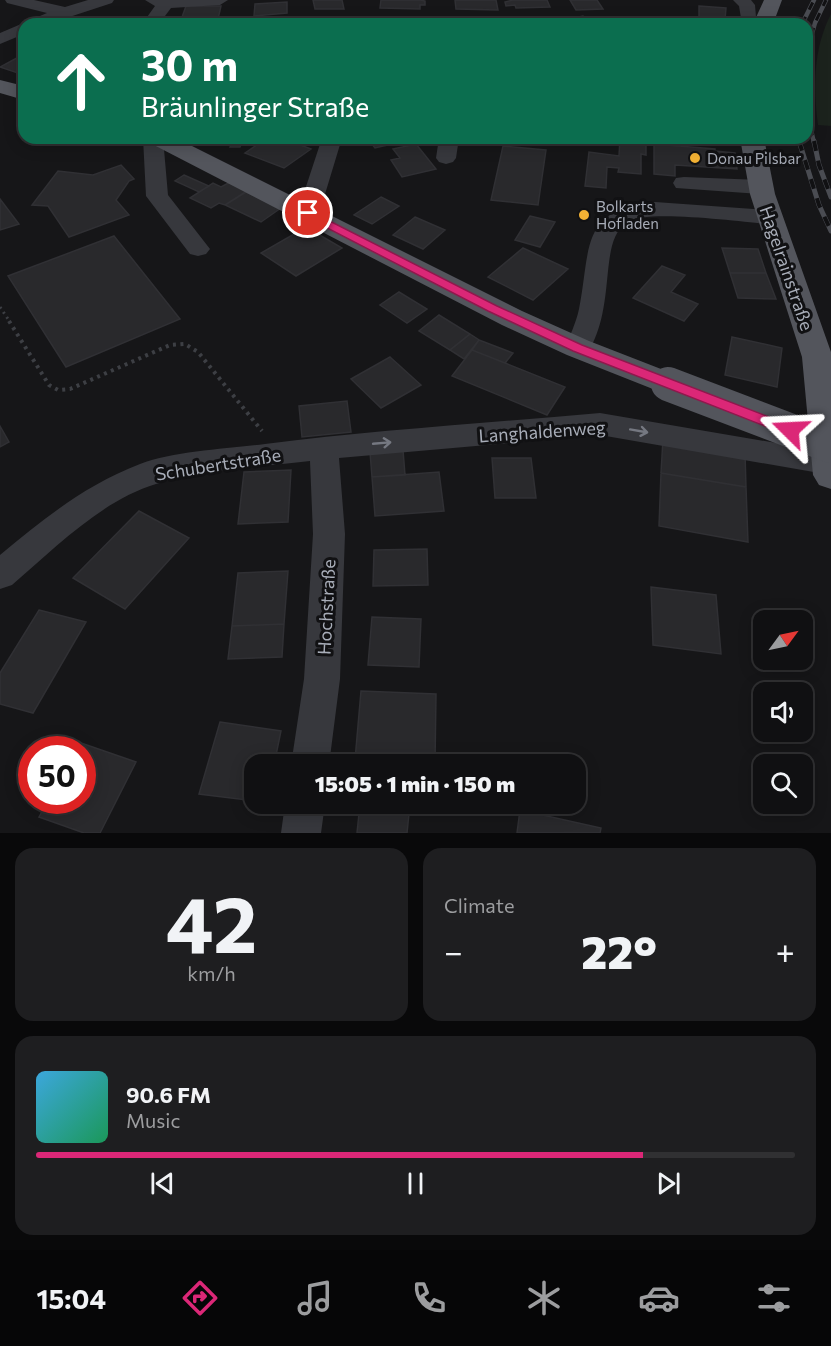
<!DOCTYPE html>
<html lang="en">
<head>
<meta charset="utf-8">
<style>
	:root { --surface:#101012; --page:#1e1e20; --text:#f1f3f6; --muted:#9c9d9f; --line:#303032; --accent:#db2777 }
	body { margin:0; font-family:Commissioner,sans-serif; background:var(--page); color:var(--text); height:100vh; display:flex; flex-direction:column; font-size:22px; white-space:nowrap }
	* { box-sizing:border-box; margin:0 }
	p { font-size:20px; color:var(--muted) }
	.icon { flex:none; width:33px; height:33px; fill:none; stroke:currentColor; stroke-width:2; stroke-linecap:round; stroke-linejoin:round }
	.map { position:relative; height:833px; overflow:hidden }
	.panel { display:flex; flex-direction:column; gap:15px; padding:15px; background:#09090a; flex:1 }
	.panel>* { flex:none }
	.guide { position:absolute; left:18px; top:18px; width:795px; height:126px; border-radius:18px; box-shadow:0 3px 15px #0003,0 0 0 2px var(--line); background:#0b6e4f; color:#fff; overflow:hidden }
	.needle { width:39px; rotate:57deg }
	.controls { position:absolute; left:753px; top:610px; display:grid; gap:12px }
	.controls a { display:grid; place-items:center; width:60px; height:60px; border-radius:12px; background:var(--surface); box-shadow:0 3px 15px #0003,0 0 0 2px var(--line); font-size:30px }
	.speed { position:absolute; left:18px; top:736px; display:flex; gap:12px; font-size:30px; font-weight:700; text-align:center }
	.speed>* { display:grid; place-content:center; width:78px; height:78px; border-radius:50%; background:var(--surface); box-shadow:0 3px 15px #0003,0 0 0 2px var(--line); line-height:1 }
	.speed .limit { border:9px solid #d22; background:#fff; color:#111 }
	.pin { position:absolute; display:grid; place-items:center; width:51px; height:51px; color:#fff; margin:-26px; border:3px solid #fff; border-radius:50%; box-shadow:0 2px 6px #0007 }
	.me { position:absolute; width:66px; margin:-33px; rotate:291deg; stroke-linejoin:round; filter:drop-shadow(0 0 4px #0008) }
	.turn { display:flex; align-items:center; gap:21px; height:126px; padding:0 24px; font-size:27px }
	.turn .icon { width:78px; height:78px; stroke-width:2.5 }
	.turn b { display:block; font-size:42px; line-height:51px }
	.big { font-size:45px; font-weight:800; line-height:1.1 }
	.panel .tile { flex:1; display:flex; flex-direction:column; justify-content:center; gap:9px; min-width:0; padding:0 21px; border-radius:18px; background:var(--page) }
	.panel .dial { align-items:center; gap:0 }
	.dial b { font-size:78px; line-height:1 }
	.song { display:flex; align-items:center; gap:18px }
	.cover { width:72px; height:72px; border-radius:9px; background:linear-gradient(135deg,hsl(200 70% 55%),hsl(150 70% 35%)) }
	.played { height:6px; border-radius:3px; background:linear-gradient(90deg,var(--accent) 80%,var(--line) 80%) }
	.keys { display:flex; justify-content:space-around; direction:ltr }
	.heat { display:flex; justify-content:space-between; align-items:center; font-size:33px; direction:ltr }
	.panel .tiles { flex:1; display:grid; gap:15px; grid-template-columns:1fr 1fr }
	.tile:last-child { grid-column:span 2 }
	.trip { position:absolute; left:244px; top:754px; width:342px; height:60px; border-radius:18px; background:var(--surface); box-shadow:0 3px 15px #0003,0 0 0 2px var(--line); font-weight:800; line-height:60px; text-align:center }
	.dock { display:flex; height:96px; justify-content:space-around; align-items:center; background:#060607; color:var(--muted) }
	.dock .icon { width:42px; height:42px }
	.dock .active { color:var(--accent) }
	.dock b { font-size:27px; color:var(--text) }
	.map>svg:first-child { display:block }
</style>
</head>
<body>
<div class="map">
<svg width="831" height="833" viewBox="0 0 831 833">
	<rect width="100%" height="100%" fill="#161618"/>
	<path fill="#1c231d" d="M831,14V126L818,125C813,87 813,49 831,14Z"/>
	<path fill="#29292c" stroke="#303034" stroke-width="1.5" d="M313,0H342L344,9H315Z
		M381,0H420L425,1V5H420V9L380,8Z
		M455,0H496L498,10L456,9Z
		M513,0H547L550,7L516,8L515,5L506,6L505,2Z
		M570,0H597L603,9L576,10Z
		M287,2V13L254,16L255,4Z
		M186,6H221L218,19L181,20Z
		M699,6L726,8L725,20L699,18Z
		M583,16L594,24H558L555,22Z
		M24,54V75L0,67Z
		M234,138H244L240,147H230Z
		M267,138H282L311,149L284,168L245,153Z
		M367,138H408L403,139L405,141L375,148Z
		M620,138L642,139V143L646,144V155L641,154V174L618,172L619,168L607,167L606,188L585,186L589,152L619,156Z
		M416,144L436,169L402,177L391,160L400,158L393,149Z
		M654,144L715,149V151L735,153L737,169L675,165V176L654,174Z
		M503,146L546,150L538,205L491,200Z
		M121,165L134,179L129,181L116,200L129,215L69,237L48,206L32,205L58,171L93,175Z
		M184,175L209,186L199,192L175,181Z
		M232,181L250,189L225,205L219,203L211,208L190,198L213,183L221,187Z
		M246,192L281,208L261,222L225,205Z
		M381,197L399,206L372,224L354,215Z
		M0,199L19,224L0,230Z
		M530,216L555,222L540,247L515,240Z
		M415,217L445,230L423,249L393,235Z
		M306,227L342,248L296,276L261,253Z
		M114,236L180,319L66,367L8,276Z
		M523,248L568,269L533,300L488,277Z
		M722,248L758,249L766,273H730Z
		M662,266L685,275L671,292L698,304L684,321L633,298Z
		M730,273H766L776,299L738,298Z
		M399,292L427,309L407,323L380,305Z
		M439,315L470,334L450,350L419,331Z
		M470,334L479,340L464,359L450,350Z
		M732,337L782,348L777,387L725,375Z
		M479,340L513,353L505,363L472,350Z
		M472,350L505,363L565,387L547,415L452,376Z
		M390,357L421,385L381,408L351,379Z
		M347,401L351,432L302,437L299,406Z
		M0,426L9,442L0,447Z
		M663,439L745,453L746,487L661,473Z
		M403,450L405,475L372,477L370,452Z
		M492,458H531L536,498H495Z
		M291,470L288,522L238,524L244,472Z
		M439,472L444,511L375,516L372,477Z
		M661,473L746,487L748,542L659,526Z
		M139,511L189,538L125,609L73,578Z
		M427,549L428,585L373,586L374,550Z
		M288,571L284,624L232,626L238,573Z
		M651,587L716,595L721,654L653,645Z
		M39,610L86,622L33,713L0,704V673Z
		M372,617L421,619L419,667L368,665Z
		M284,624L282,657L228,659L232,626Z
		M361,691L436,694L435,764L355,760Z
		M220,722L281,731L274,765H255V801L199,794Z
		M81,743L136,762L100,833H84L39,817L48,801H82V750H77Z
		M360,804H410L407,833H357Z
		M520,810L601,828L600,833H517Z"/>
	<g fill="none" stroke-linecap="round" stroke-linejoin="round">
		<path stroke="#3d3f44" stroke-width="3" stroke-dasharray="2 4" stroke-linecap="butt" d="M0,307L10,322"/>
		<path stroke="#3d3f44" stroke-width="4" stroke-dasharray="3 4.5" stroke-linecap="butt" d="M9,321L49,385L58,390L70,389L170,345L185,344L198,352L262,431"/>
		<path fill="#37383d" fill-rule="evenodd" d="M5,0H34L65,7L88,0H114L112,3L48,24H24V34L0,44V33L47,13L7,3Z
			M145,0H228L220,5L171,8L159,24H142L155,6Z
			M733,0H751L755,5L756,17L769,18L771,22L770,24H742L739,6Z
			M143,138H163L168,195L210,249L206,254L198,256L190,254L146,196Z
			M322,138H342L319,214L316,219L308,221L300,219L297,214Z
			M439,138H459L456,158L453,162L446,164L439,162L436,158Z
			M684,177L760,180L768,182L771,187L768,192L760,194L676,188L673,183L676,178Z
			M655,202L768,210L776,212L779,217L776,222L768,224C741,222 646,209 627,222C612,232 610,254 608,271C605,301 603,328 587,354L578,357L569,354L565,348C570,335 576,323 579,309C591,249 579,209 655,202Z
			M600,413L829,452L831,453V475L600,435L339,458L345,534L340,679L329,765H291L304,679L313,534L310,461C261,467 204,469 156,484C102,500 54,549 12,585L0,589V555C45,518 85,485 140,464C175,451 227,449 265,444C377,430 488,423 600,413Z
			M285,804H325L321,833H281Z"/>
		<path fill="#53555c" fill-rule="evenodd" d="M764,0H782L773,24H753Z
			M0,80L24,86V100L0,93Z
			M146,138H176L522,311L589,341L679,376L684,384L679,392L668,395L567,355L502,325L150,143Z
			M740,138H764L775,194L831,352V489L819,485L813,475L802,357L750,194Z"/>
		<g stroke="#4a4c52" stroke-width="4.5">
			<path id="rail-far1" d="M802,24L814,0
				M807,51L815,23L826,0
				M807,112L814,143
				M798,138L800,143"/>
		</g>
		<g stroke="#4a4c52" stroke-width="5">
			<path id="rail" d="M799,141L819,205L831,231
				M814,141L819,165L831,197"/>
		</g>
		<use href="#rail-far1" stroke="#111113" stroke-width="3" stroke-dasharray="8" stroke-linecap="butt"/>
		<use href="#rail" stroke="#111113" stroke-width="4" stroke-dasharray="10" stroke-linecap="butt"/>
		<path stroke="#53555c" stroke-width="34" d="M668,384L831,446"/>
	</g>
	<defs><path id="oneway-shaft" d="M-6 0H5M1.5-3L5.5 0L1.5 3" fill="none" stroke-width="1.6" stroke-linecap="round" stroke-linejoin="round" transform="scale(1.5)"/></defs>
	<g stroke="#757881">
		<use href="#oneway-shaft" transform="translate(639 431) rotate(10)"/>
		<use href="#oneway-shaft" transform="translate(382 443) rotate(-5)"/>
	</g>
	<path fill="#db2777" stroke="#8e194d" stroke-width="1.5" d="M308,210L497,306L582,345L795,427L797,430L790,436L785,434L573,351L488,311L304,216V211Z"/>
	<g fill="#f2b134" stroke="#111113" stroke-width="2">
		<circle cx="695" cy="158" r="6"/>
		<circle cx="584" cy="215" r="6"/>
	</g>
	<g text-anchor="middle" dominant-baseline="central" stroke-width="6" stroke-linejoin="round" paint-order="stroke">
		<g font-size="15" fill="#a8adb8" stroke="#111113" text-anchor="start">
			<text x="707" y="158">Donau Pilsbar</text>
			<text x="596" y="206">Bolkarts<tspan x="596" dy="17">Hofladen</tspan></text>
		</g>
		<g font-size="18" fill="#a8adb8" stroke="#111113">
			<text transform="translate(787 268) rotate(71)">Hagelrainstraße</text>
			<text transform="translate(542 431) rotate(-4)">Langhaldenweg</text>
			<text transform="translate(218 464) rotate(-9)">Schubertstraße</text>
			<text transform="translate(326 607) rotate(-87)">Hochstraße</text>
		</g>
	</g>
</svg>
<div class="controls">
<a><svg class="needle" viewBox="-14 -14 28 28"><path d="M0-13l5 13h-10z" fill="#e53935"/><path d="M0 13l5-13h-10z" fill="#9c9d9f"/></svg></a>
<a><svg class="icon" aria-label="sound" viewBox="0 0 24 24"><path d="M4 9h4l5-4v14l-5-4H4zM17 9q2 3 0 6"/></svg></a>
<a><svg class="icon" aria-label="search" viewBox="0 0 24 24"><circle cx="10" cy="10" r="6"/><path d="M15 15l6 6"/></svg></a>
</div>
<div class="speed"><div class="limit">50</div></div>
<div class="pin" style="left:308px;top:213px;background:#d93025"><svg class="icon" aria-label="arrive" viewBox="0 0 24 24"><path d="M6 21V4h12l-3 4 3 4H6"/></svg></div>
<svg class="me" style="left:790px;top:430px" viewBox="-20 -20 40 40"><path d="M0-17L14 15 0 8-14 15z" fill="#db2777" stroke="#fff" stroke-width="4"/></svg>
<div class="trip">15:05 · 1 min · 150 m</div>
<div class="guide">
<div class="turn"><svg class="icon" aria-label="ahead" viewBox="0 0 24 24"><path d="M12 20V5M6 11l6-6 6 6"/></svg><div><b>30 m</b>Bräunlinger Straße</div></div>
</div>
</div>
<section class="panel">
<div class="tiles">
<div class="tile dial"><b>42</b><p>km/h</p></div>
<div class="tile"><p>Climate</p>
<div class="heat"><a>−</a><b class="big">22°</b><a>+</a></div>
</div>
<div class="tile">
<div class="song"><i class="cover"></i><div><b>90.6 FM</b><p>Music</p></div></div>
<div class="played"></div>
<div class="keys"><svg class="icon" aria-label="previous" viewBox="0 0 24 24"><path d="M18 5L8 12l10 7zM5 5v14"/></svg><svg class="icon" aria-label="pause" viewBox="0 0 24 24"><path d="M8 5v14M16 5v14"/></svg><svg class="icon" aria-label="next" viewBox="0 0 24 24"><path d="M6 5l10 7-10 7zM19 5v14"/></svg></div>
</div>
</div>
</section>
<nav class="dock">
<b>15:04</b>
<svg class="icon active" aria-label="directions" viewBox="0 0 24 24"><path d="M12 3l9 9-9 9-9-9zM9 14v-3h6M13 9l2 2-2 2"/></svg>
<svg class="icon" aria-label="music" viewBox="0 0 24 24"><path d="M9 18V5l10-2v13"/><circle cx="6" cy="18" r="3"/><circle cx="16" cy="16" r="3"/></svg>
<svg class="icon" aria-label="phone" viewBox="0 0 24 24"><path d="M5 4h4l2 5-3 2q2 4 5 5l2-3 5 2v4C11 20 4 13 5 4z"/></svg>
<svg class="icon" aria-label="climate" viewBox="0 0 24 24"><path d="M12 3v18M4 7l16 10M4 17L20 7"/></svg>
<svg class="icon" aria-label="car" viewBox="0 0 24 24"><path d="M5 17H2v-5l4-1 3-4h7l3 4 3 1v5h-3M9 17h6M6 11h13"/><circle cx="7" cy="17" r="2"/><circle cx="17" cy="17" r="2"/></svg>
<svg class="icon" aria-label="filters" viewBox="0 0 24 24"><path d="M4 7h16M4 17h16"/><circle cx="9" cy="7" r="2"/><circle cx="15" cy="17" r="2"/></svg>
</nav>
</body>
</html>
